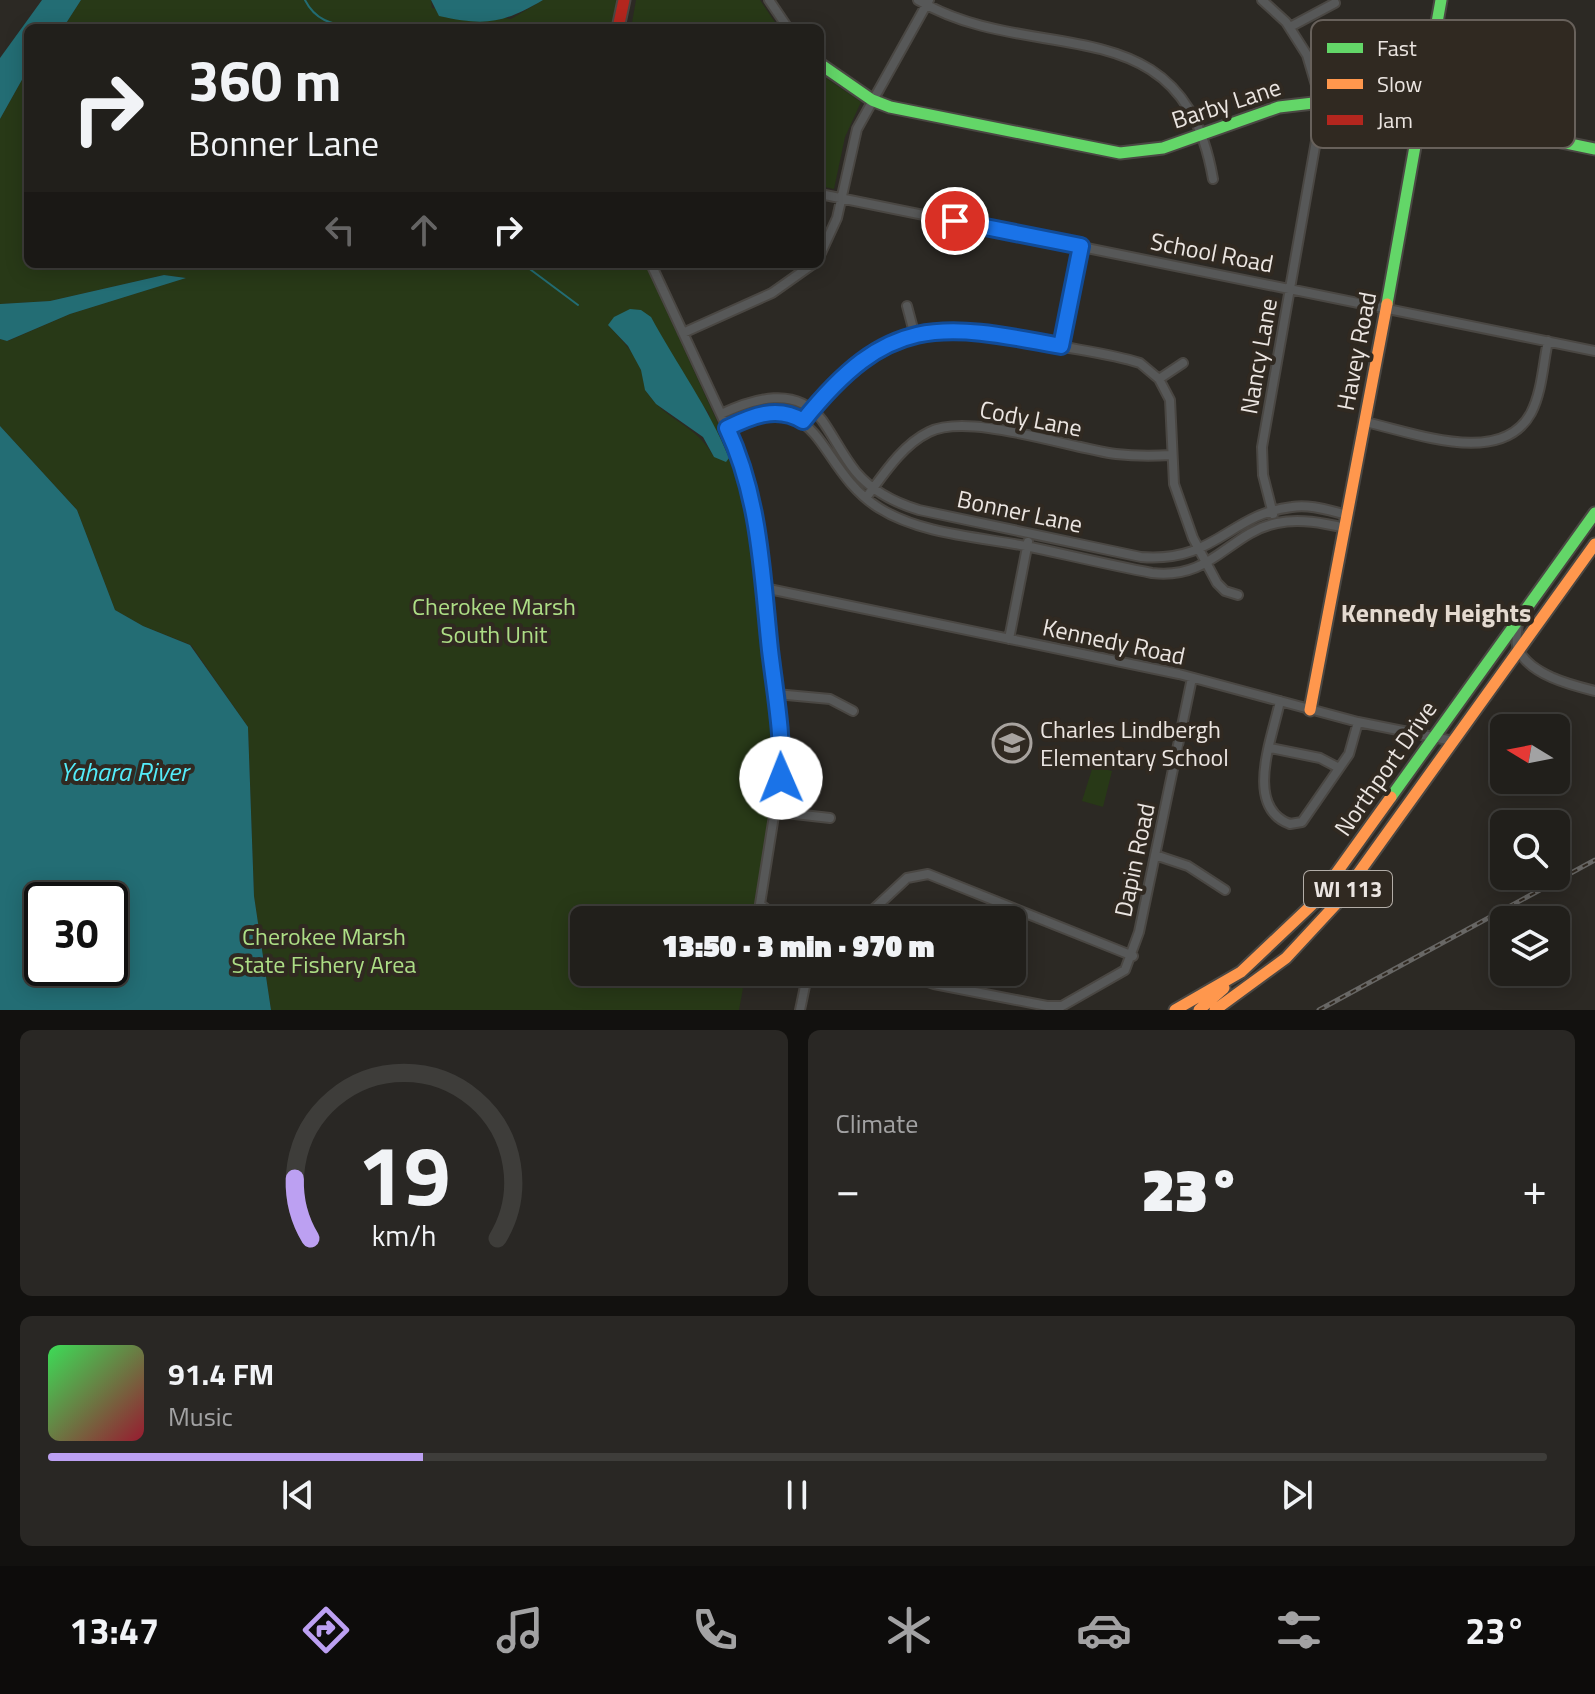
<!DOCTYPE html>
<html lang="en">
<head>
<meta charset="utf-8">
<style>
	:root { --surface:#211f1b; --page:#292724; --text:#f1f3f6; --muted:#a2a2a3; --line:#3e3d3a; --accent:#bca0f2 }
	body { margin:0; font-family:"Titillium Web",sans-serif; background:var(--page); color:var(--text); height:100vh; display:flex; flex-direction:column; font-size:30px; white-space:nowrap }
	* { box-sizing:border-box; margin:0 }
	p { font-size:26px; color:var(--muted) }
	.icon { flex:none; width:44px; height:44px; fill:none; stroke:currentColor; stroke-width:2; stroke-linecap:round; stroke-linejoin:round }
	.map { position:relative; height:1010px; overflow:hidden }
	.side { display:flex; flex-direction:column; gap:20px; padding:20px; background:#12110f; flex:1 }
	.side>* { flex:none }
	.top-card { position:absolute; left:24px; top:24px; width:800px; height:244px; border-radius:12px; box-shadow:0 4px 20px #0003,0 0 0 2px var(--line); background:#211f1b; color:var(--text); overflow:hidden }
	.needle { width:52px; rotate:280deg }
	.buttons { position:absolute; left:1490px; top:714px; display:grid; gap:16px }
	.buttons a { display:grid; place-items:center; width:80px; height:80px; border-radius:12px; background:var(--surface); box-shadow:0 4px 20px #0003,0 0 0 2px var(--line); font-size:40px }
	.speed { position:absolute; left:24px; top:882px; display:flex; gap:16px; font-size:40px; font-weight:700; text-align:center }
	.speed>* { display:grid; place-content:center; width:104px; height:104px; border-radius:50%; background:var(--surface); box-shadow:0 4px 20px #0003,0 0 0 2px var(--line); line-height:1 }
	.speed .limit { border:4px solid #111; border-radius:12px; background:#fff; color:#111 }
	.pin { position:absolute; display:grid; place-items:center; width:68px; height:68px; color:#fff; margin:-34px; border:4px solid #fff; border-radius:50%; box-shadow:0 2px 8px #0007 }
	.me { position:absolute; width:88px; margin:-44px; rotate:359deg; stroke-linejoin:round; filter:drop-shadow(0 0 6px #0008) }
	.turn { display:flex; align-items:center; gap:28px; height:168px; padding:0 32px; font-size:36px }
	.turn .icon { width:104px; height:104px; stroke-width:2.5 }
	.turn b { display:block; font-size:56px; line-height:68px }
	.lanes { display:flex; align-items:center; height:76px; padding:0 32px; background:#0003; justify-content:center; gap:40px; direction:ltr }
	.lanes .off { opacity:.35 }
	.big { font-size:60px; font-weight:800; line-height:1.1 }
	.side .tile { flex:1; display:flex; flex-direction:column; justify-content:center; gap:12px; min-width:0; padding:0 28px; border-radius:12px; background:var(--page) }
	.side .dial { align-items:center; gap:0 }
	.dial svg { height:208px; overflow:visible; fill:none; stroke:var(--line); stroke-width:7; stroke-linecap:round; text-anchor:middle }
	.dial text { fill:var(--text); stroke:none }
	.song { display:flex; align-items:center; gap:24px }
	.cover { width:96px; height:96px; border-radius:12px; background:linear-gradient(135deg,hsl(130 70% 55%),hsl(350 70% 35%)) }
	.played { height:8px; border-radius:4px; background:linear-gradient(90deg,var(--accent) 25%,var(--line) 25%) }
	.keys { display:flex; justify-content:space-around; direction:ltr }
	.heat { display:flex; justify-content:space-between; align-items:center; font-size:44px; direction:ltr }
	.side .tiles { flex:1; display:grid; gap:20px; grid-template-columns:1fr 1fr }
	.tile:last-child { grid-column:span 2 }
	.trip { position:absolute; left:570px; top:906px; width:456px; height:80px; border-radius:12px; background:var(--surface); box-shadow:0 4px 20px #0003,0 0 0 2px var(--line); font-weight:800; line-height:80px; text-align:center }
	.dock { display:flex; height:128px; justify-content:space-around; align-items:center; background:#0d0c0b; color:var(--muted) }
	.dock .icon { width:56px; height:56px }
	.dock .on { color:var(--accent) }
	.dock b { font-size:36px; color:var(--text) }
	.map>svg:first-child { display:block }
</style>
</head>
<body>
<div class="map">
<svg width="1595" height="1010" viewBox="0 0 1595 1010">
	<rect width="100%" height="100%" fill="#2c2924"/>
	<path fill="#283917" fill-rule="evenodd" d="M81,0H431L432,8L511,19L543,0H618L613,28H63Z
		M636,0H760L779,28H631Z
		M28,69V264H645L733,456L759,571L777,764L774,797L755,898L759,912L756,920H584V972H746L739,1010H271L254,896L248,727L191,645L143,626L115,610L77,510L0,426V339L8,341L70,314L185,278L164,275L50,301L0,304V119ZM608,325L663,339L698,401L709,413L714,457C696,424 669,423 648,394C643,387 644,378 641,370C634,352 621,339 608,325Z
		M820,74L861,102L845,137L834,189L820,186Z
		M1093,766L1112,771L1103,807L1082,801Z"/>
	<path fill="#236d74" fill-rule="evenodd" d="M42,0H81L63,28H28V69L0,119V58Z
		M431,0H543C502,24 485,26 439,16Z
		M164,275L186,278L70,314L7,341L0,339V304L50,301Z
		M630,309L641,310L651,317C677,365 709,408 729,458L726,462L714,457L703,437L656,404L645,390L641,370L628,346L608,325L614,317Z
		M0,426L77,510L115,610L143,626L190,645L248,727L254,896L271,1010H0ZM110,900V968H42V900Z"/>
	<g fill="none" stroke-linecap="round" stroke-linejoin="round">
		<path stroke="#236d74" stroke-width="2" d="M305,0C315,20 331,24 353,28
			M523,264L578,305"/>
		<g stroke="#4a4743" stroke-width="12">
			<path id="street" d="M769,0L788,28
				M918,0C1034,69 1182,0 1213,179
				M1262,0L1286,22L1307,55L1319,95V124L1262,447L1263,475L1273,514
				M1290,27L1335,3
				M820,194L1595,351
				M820,255L837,218L857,129L929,0
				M651,264L732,438L756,516L782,765L760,904L770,912L808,920
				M907,306L915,336
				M683,333L772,293L813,264
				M1061,346L1081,246
				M1159,379L1183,363
				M721,414C753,399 796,385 822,420C834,437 843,456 856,472C872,491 896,503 919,510L1141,557C1216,563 1229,514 1292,507C1311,504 1330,511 1348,515
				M803,421C878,326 930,320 1044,343C1076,350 1109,353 1140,363L1159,379L1170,400L1174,484L1193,538L1217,583L1225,591L1238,595
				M1365,422C1413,432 1501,468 1531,413C1542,392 1543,364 1548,341
				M727,428C826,382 813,466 879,508C920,534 979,537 1026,546C1068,555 1109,565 1152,573C1213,580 1228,533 1277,523C1300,518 1323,523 1346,528
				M866,498C883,475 902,445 929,432C969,412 1069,448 1116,454C1134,456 1152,456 1171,455
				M764,588L1179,674L1358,722L1453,741
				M1518,624C1517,632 1515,642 1518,649C1530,675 1571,685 1595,691
				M1009,639L1028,542
				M776,694L830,699L853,711
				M1280,701C1273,736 1243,807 1290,824L1302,822L1349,754L1358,722
				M1270,748L1320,758L1339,768
				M777,812L830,818
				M1155,855L1188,866L1225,890
				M862,920L907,878L928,874L1133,956
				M899,972L934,984L1047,1006H1062L1125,970L1139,932L1192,678
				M800,1010L805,986"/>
		</g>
		<g stroke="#4a4743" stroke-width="15">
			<path id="fast" d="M820,64L872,100L890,107L1120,153L1163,148L1279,107L1339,100L1396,108L1595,149
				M1387,304L1441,0
				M1391,797L1595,513"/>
		</g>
		<g stroke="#4a4743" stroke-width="15">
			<path id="slow" d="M1310,710L1387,304
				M1175,1010L1241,972L1317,900L1391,797
				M1199,1010L1224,988
				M1215,1010L1286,958L1337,903L1595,544"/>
		</g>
		<g stroke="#4a4743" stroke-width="15">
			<path id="jam" d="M618,28L624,0"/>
		</g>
		<use href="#street" stroke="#575858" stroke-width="8"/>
		<use href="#fast" stroke="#63d668" stroke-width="11"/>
		<use href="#slow" stroke="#ff974d" stroke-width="11"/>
		<use href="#jam" stroke="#b3261e" stroke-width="11"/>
		<g stroke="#686765" stroke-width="5">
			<path id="rail" d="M1319,1010L1595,860"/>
		</g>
		<use href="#rail" stroke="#302921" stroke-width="2" stroke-dasharray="6" stroke-linecap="butt"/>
	</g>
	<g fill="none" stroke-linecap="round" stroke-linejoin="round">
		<g stroke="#114b97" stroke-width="20">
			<path id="route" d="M781,778C783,735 775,692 770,650C762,574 760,498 727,428C752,416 777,405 803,421C888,315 937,322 1061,346L1081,246L955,221"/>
		</g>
		<use href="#route" stroke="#1a73e8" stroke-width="14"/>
	</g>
	<defs>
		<g id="school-ring" transform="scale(2)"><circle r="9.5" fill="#302921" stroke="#a8a39f" stroke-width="1.5"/><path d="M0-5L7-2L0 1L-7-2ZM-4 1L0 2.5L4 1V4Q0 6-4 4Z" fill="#a8a39f"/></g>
	</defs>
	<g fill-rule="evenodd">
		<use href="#school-ring" x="1012" y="743"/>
	</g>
	<g text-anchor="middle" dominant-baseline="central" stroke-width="8" stroke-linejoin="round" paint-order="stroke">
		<rect fill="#302921" stroke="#b3ada7" stroke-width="2" x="1304" y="871" width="88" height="36" rx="6"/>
		<g font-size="22" font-weight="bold" fill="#ebe5e1">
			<text x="1348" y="889">WI 113</text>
		</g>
		<g font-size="24" fill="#ebe5e1" stroke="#302921">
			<text transform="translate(1226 103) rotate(-18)">Barby Lane</text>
			<text transform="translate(1212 252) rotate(11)">School Road</text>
			<text transform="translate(1356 351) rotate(-79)">Havey Road</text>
			<text transform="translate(1258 356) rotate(-80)">Nancy Lane</text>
			<text transform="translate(1031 418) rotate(11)">Cody Lane</text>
			<text transform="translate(1020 511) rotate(12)">Bonner Lane</text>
			<text transform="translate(1114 641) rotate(12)">Kennedy Road</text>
			<text transform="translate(1385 768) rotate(-55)">Northport Drive</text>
			<text transform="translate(1134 860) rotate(-78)">Dapin Road</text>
		</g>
		<g font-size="24" fill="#adde86" stroke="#302921">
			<text x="494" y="606">Cherokee Marsh<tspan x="494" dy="28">South Unit</tspan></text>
			<text x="324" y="936">Cherokee Marsh<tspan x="324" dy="28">State Fishery Area</tspan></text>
		</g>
		<g font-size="24" fill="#ebe5e1" stroke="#302921" text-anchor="start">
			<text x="1040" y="729">Charles Lindbergh<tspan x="1040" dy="28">Elementary School</tspan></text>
		</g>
		<g font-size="26" font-weight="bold" fill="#e4dad0" stroke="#302921">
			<text x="1436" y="612">Kennedy Heights</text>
		</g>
		<g font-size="26" font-style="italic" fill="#53ebf8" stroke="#302921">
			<text x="124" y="771">Yahara River</text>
		</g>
	</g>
	<rect x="1311" y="20" width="264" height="128" rx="12" fill="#302921" stroke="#68615b" stroke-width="2"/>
	<rect x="1327" y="43" width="36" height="10" fill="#63d668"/>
	<rect x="1327" y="79" width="36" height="10" fill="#ff974d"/>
	<rect x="1327" y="115" width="36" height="10" fill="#b3261e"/>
	<g font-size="22" fill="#ebe5e1">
		<text x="1377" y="56">Fast</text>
		<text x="1377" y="92">Slow</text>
		<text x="1377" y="128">Jam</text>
	</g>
</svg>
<div class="buttons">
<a><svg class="needle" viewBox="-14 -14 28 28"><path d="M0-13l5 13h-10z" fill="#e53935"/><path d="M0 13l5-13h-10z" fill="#a2a2a3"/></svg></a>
<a><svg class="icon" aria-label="search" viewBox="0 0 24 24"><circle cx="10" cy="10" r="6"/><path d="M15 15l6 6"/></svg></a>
<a><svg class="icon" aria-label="layers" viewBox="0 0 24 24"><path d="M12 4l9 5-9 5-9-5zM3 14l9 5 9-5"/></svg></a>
</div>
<div class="speed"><div class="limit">30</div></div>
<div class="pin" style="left:955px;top:221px;background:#d93025"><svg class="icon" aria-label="arrive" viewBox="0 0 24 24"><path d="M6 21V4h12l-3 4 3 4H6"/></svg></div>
<svg class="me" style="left:781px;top:778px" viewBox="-20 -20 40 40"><circle r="19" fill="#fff"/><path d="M0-13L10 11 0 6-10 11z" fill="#1a73e8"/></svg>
<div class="trip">13:50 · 3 min · 970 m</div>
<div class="top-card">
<div class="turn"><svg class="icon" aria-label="right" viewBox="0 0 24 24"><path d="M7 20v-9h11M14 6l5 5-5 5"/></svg><div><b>360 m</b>Bonner Lane</div></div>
<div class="lanes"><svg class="icon off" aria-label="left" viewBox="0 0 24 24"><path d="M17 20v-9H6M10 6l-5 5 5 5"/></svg><svg class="icon off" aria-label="ahead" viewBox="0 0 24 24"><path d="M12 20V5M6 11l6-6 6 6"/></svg><svg class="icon" aria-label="right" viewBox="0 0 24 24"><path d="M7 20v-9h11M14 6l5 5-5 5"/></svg></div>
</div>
</div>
<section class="side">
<div class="tiles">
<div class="tile dial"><svg viewBox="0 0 100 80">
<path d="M14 69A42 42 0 1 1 86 69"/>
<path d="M14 69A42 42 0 0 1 8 46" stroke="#bca0f2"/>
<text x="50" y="56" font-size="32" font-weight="700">19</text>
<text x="50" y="72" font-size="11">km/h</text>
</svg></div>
<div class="tile"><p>Climate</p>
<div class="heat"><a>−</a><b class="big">23°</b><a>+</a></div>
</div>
<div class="tile">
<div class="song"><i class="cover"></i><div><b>91.4 FM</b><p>Music</p></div></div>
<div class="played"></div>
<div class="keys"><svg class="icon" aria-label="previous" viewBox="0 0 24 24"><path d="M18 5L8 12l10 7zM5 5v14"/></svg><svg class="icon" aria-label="pause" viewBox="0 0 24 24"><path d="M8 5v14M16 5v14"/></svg><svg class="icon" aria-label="next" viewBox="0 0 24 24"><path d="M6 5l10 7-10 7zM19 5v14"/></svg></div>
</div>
</div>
</section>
<nav class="dock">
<b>13:47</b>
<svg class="icon on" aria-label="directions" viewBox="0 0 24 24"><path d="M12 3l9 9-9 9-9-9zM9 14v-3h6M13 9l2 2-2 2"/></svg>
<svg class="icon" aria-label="music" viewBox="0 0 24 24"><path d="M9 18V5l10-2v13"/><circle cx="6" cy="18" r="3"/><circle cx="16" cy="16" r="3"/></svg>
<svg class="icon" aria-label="phone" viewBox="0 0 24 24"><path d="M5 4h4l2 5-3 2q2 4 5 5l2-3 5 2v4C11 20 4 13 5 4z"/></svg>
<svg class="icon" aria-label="climate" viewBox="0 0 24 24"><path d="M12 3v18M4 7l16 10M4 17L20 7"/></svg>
<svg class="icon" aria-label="car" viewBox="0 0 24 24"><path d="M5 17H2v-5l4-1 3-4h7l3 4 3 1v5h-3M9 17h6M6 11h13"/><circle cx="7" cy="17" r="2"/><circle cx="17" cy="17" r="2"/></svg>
<svg class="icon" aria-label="filters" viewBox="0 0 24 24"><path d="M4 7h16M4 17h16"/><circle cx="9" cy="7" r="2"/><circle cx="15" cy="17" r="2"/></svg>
<b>23°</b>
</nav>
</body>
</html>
